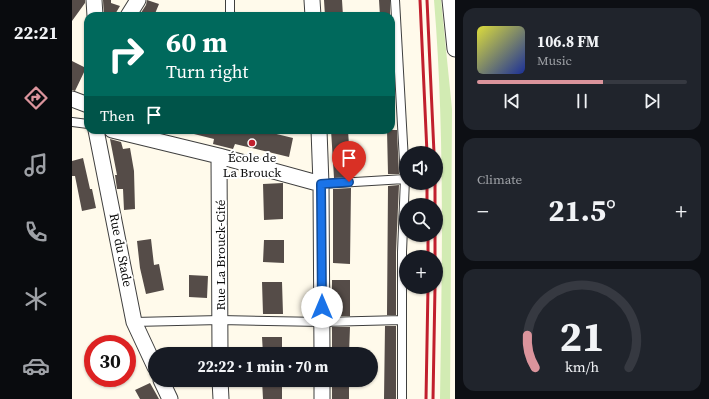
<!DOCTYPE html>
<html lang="en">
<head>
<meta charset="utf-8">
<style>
	:root { --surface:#171b24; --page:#20242c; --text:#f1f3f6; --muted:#9ea1a6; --line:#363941; --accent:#db949c }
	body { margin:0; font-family:"Source Serif 4",serif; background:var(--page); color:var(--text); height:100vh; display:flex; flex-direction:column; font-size:15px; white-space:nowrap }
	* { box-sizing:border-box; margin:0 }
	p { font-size:13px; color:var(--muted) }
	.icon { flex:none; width:22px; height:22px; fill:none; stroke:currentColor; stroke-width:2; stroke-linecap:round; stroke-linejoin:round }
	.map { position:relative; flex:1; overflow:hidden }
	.side { display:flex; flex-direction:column; gap:8px; padding:8px; background:#0d0f14; width:254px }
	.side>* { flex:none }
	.banner { position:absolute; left:12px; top:12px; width:311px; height:122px; border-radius:12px; box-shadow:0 1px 3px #0004; background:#00695c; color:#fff; overflow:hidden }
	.fabs { position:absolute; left:327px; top:146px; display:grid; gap:8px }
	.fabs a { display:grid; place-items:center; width:44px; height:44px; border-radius:50%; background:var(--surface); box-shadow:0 1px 3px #0004; font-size:20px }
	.speed { position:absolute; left:12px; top:335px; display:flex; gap:8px; font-size:20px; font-weight:700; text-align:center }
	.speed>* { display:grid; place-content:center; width:52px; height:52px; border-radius:50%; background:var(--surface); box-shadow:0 1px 3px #0004; line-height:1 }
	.speed .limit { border:6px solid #d22; background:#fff; color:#111 }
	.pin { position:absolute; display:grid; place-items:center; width:34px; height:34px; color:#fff; margin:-41px -17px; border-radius:50% 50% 50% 0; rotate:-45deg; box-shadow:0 0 4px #0007 }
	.pin .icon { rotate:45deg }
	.me { position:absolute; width:44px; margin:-22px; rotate:0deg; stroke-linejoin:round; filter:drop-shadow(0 0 3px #0008) }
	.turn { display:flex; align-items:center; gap:14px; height:84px; padding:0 16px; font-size:18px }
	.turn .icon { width:52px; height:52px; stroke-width:2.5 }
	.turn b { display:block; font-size:28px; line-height:34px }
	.then { display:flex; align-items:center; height:38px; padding:0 16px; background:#0003; gap:8px; font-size:15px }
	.big { font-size:30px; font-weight:700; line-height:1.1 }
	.side .tile { flex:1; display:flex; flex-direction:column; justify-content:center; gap:6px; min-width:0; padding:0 14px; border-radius:12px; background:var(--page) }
	.side .dial { align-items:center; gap:0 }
	.dial svg { height:104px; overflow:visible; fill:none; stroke:var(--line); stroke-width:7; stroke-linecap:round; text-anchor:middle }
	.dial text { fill:var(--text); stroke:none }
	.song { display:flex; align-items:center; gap:12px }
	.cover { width:48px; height:48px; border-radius:6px; background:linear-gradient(135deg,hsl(60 70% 55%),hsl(230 70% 35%)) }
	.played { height:4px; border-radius:2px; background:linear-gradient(90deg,var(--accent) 60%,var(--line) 60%) }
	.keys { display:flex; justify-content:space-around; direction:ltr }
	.heat { display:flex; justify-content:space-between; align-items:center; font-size:22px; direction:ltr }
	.trip { position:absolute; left:76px; top:347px; width:230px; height:40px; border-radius:20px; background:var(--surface); box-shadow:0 1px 3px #0004; font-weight:700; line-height:40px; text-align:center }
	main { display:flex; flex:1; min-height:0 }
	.tabs { display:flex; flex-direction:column; width:72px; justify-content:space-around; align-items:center; background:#090b0e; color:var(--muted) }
	.tabs .icon { width:28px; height:28px }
	.tabs .active { color:var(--accent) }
	.tabs b { font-size:18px; color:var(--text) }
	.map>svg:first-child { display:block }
</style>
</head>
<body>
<main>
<nav class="tabs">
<b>22:21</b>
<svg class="icon active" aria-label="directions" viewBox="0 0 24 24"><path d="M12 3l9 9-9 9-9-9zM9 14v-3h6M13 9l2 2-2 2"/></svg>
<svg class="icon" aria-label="music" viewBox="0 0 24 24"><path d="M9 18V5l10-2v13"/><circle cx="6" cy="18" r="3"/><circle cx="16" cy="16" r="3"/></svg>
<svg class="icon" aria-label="phone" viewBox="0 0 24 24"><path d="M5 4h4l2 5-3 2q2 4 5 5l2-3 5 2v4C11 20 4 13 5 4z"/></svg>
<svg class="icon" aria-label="climate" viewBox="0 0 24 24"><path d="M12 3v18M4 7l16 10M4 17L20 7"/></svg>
<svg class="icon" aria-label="car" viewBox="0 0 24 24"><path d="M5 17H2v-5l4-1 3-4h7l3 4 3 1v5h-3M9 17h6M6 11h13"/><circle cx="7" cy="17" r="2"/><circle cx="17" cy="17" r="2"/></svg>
</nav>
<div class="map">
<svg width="383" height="399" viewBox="0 0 383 399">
	<rect width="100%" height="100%" fill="#fffaeb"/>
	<path fill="#d2ebb3" d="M362,0H369L380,109L378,399H368C370,266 373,133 362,0Z"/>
	<path fill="#554c48" d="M0,0H13V3L0,21Z
		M31,0H39V3L48,6L42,16H32Z
		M75,0L87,4L82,16H67L74,5Z
		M252,0H270L271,16H253Z
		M307,0H318V16H308Z
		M0,61L14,68L3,91L0,90Z
		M122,130H188L221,138L217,157L163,144L161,149L141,144L142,139L122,134Z
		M259,130H276L279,177L262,178Z
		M315,130H325L327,174H316Z
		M38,139L49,142L51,149L58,148L62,171L63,209L52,210L51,189H45L43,175H45Z
		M11,158L18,189H20L24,208L10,211L3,176H0V161Z
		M211,183V219L192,220L191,184Z
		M327,185L324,252V315H315L316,186Z
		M279,188L278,264L261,263V189Z
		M79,239L82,265L87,264L92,290L74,294L68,268L65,241Z
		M192,240H212V263L191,262Z
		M117,275L136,276L135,298L117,297Z
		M260,280H278V316H260Z
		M190,282H210L211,314H191Z
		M313,326H324V399H312Z
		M260,327H278L277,354H260Z
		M190,337H210V354H191Z
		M190,380H210V399H191Z
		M260,380H277V399H260Z
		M78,383L87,399H68L63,390Z"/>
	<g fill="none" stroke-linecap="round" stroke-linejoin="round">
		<g stroke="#3f3f3f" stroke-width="10">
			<path id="service" d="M158,0V13L160,16
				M323,0L333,179L330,252V399
				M0,122L16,124
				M249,184L333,179
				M62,322L148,320L250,322L330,320"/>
		</g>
		<g stroke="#3f3f3f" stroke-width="17">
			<path id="minor" d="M22,0L23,16
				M240,0L241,16
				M378,0L383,49
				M56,16L66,0
				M0,99L16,105
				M24,130L62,322L83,367
				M40,130L147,156L249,184
				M247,130L249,184L250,354
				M147,156L148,354
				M89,380L98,399
				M148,380L149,399
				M250,399V380"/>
		</g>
		<use href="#service" stroke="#fff" stroke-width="8"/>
		<use href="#minor" stroke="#fff" stroke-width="15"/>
		<path stroke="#c11f2d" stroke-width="3" d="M348,0L355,153
			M355,0L362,153
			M355,183V205
			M363,183V205
			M356,235V257
			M363,257V235
			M354,399L356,287
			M361,399L363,287"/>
	</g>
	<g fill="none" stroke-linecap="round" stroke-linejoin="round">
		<g stroke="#114b97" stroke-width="10">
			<path id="route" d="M250,307L249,184L277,182"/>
		</g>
		<use href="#route" stroke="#1a73e8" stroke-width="7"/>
	</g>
	<circle fill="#c11f2d" stroke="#fff" stroke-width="1.5" cx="180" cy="143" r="4"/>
	<g text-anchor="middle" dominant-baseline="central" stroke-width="4" stroke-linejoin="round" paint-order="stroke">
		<g font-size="13" fill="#0c0c0c" stroke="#fff">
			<text x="180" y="157">École de<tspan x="180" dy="15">La Brouck</tspan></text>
		</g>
		<g font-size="13" fill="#0c0c0c" stroke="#fff">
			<text transform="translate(49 250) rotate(79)">Rue du Stade</text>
			<text transform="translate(148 255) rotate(-90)">Rue La Brouck-Cité</text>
		</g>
	</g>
</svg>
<div class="fabs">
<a><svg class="icon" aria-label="sound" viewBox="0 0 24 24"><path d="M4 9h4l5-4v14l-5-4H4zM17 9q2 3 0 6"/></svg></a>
<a><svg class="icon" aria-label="search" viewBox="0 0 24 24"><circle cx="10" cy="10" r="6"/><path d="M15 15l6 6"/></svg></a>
<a>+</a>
</div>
<div class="speed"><div class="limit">30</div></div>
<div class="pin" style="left:277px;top:182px;background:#d93025"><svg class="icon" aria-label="arrive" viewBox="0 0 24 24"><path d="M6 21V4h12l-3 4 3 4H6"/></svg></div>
<svg class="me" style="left:250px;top:307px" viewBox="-20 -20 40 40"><circle r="19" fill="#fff"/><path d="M0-13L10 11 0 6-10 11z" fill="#1a73e8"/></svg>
<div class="trip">22:22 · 1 min · 70 m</div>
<div class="banner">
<div class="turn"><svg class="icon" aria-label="right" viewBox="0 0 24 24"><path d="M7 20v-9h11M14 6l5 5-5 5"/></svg><div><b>60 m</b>Turn right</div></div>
<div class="then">Then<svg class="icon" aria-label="arrive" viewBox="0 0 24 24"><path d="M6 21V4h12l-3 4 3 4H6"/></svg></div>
</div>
</div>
<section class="side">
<div class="tile">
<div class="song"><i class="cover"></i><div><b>106.8 FM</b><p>Music</p></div></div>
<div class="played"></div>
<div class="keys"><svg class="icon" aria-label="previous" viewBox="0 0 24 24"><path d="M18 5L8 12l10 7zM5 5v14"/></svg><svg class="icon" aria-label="pause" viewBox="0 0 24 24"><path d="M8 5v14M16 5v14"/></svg><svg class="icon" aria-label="next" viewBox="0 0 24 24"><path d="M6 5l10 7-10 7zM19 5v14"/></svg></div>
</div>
<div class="tile"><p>Climate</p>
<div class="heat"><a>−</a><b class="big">21.5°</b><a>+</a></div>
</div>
<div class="tile dial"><svg viewBox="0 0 100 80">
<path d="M14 69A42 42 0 1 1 86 69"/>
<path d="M14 69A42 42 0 0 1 8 44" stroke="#db949c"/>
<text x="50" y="56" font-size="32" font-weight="700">21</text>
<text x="50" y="72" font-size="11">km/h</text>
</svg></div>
</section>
</main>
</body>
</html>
